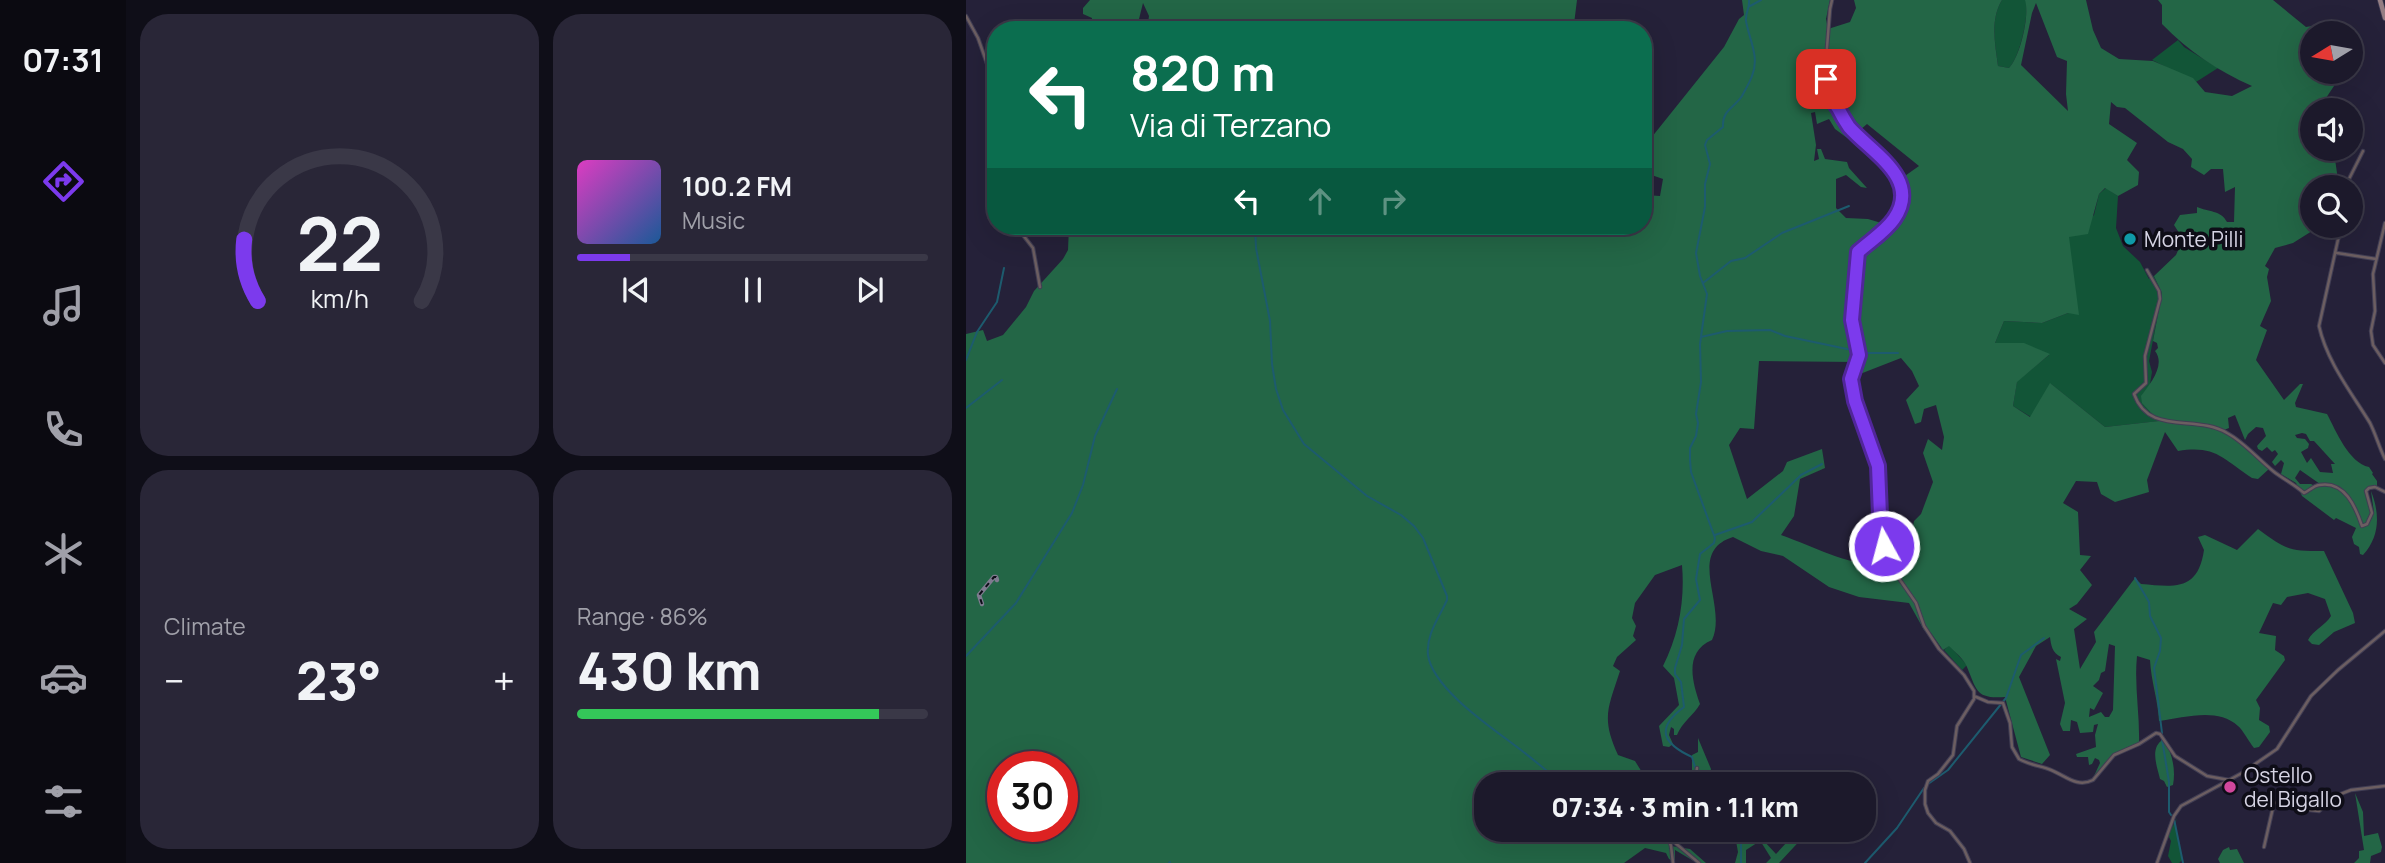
<!DOCTYPE html>
<html lang="en">
<head>
<meta charset="utf-8">
<style>
	:root { --surface:#1c192b; --page:#292637; --text:#f1f3f6; --muted:#a0a0a9; --line:#3a3847; --accent:#7c3aed }
	body { margin:0; font-family:Manrope,sans-serif; background:var(--page); color:var(--text); height:100vh; display:flex; flex-direction:column; font-size:26px; white-space:nowrap }
	* { box-sizing:border-box; margin:0 }
	p { font-size:23px; color:var(--muted) }
	.icon { flex:none; width:38px; height:38px; fill:none; stroke:currentColor; stroke-width:2; stroke-linecap:round; stroke-linejoin:round }
	.map { position:relative; flex:1; overflow:hidden }
	.sheet { display:flex; flex-direction:column; gap:14px; padding:14px; background:#0f0e18; width:840px }
	.sheet>* { flex:none }
	.hud { position:absolute; left:21px; top:21px; width:665px; height:214px; border-radius:28px; box-shadow:0 7px 28px #0002,0 0 0 2px var(--line); background:#0b6e4f; color:#fff; overflow:hidden }
	.needle { width:46px; rotate:259deg }
	.fabs { position:absolute; left:1334px; top:21px; display:grid; gap:14px }
	.fabs a { display:grid; place-items:center; width:63px; height:63px; border-radius:50%; background:var(--surface); box-shadow:0 7px 28px #0002,0 0 0 2px var(--line); font-size:35px }
	.speed { position:absolute; left:21px; top:751px; display:flex; gap:14px; font-size:35px; font-weight:700; text-align:center }
	.speed>* { display:grid; place-content:center; width:91px; height:91px; border-radius:50%; background:var(--surface); box-shadow:0 7px 28px #0002,0 0 0 2px var(--line); line-height:1 }
	.speed .limit { border:10px solid #d22; background:#fff; color:#111 }
	.pin { position:absolute; display:grid; place-items:center; width:60px; height:60px; color:#fff; margin:-30px; border-radius:14px; box-shadow:0 4px 10px #0006 }
	.me { position:absolute; width:77px; margin:-38px; rotate:353deg; stroke-linejoin:round; filter:drop-shadow(0 0 5px #0008) }
	.turn { display:flex; align-items:center; gap:24px; height:147px; padding:0 28px; font-size:32px }
	.turn .icon { width:91px; height:91px; stroke-width:2.5 }
	.turn b { display:block; font-size:49px; line-height:60px }
	.lanes { display:flex; align-items:center; height:66px; padding:0 28px; background:#0003; justify-content:center; gap:35px; direction:ltr }
	.lanes .off { opacity:.35 }
	.big { font-size:52px; font-weight:800; line-height:1.1 }
	.sheet .widget { flex:1; display:flex; flex-direction:column; justify-content:center; gap:10px; min-width:0; padding:0 24px; border-radius:28px; background:var(--page) }
	.sheet .dial { align-items:center; gap:0 }
	.dial svg { height:182px; overflow:visible; fill:none; stroke:var(--line); stroke-width:7; stroke-linecap:round; text-anchor:middle }
	.dial text { fill:var(--text); stroke:none }
	.song { display:flex; align-items:center; gap:21px }
	.cover { width:84px; height:84px; border-radius:10px; background:linear-gradient(135deg,hsl(310 70% 55%),hsl(210 70% 35%)) }
	.played { height:7px; border-radius:4px; background:linear-gradient(90deg,var(--accent) 15%,var(--line) 15%) }
	.keys { display:flex; justify-content:space-around; direction:ltr }
	.heat { display:flex; justify-content:space-between; align-items:center; font-size:38px; direction:ltr }
	.charge { height:10px; border-radius:5px; background:linear-gradient(90deg,#34c759 86%,var(--line) 0) }
	.sheet .tiles { flex:1; display:grid; gap:14px; grid-template-columns:repeat(2,1fr) }
	.trip { position:absolute; left:508px; top:772px; width:402px; height:70px; border-radius:28px; background:var(--surface); box-shadow:0 7px 28px #0002,0 0 0 2px var(--line); font-weight:800; line-height:70px; text-align:center }
	main { display:flex; flex:1; min-height:0 }
	.dock { display:flex; flex-direction:column; width:126px; justify-content:space-around; align-items:center; background:#0b0a11; color:var(--muted) }
	.dock .icon { width:49px; height:49px }
	.dock .selected { color:var(--accent) }
	.dock b { font-size:32px; color:var(--text) }
	.map>svg:first-child { display:block }
</style>
</head>
<body>
<main>
<nav class="dock">
<b>07:31</b>
<svg class="icon selected" aria-label="directions" viewBox="0 0 24 24"><path d="M12 3l9 9-9 9-9-9zM9 14v-3h6M13 9l2 2-2 2"/></svg>
<svg class="icon" aria-label="music" viewBox="0 0 24 24"><path d="M9 18V5l10-2v13"/><circle cx="6" cy="18" r="3"/><circle cx="16" cy="16" r="3"/></svg>
<svg class="icon" aria-label="phone" viewBox="0 0 24 24"><path d="M5 4h4l2 5-3 2q2 4 5 5l2-3 5 2v4C11 20 4 13 5 4z"/></svg>
<svg class="icon" aria-label="climate" viewBox="0 0 24 24"><path d="M12 3v18M4 7l16 10M4 17L20 7"/></svg>
<svg class="icon" aria-label="car" viewBox="0 0 24 24"><path d="M5 17H2v-5l4-1 3-4h7l3 4 3 1v5h-3M9 17h6M6 11h13"/><circle cx="7" cy="17" r="2"/><circle cx="17" cy="17" r="2"/></svg>
<svg class="icon" aria-label="filters" viewBox="0 0 24 24"><path d="M4 7h16M4 17h16"/><circle cx="9" cy="7" r="2"/><circle cx="15" cy="17" r="2"/></svg>
</nav>
<section class="sheet">
<div class="tiles">
<div class="widget dial"><svg viewBox="0 0 100 80">
<path d="M14 69A42 42 0 1 1 86 69"/>
<path d="M14 69A42 42 0 0 1 8 42" stroke="#7c3aed"/>
<text x="50" y="56" font-size="32" font-weight="700">22</text>
<text x="50" y="72" font-size="11">km/h</text>
</svg></div>
<div class="widget">
<div class="song"><i class="cover"></i><div><b>100.2 FM</b><p>Music</p></div></div>
<div class="played"></div>
<div class="keys"><svg class="icon" aria-label="previous" viewBox="0 0 24 24"><path d="M18 5L8 12l10 7zM5 5v14"/></svg><svg class="icon" aria-label="pause" viewBox="0 0 24 24"><path d="M8 5v14M16 5v14"/></svg><svg class="icon" aria-label="next" viewBox="0 0 24 24"><path d="M6 5l10 7-10 7zM19 5v14"/></svg></div>
</div>
<div class="widget"><p>Climate</p>
<div class="heat"><a>−</a><b class="big">23°</b><a>+</a></div>
</div>
<div class="widget"><p>Range · 86%</p><b class="big">430 km</b><div class="charge"></div></div>
</div>
</section>
<div class="map">
<svg width="1419" height="863" viewBox="0 0 1419 863">
	<rect width="100%" height="100%" fill="#252139"/>
	<path fill="#125537" d="M1036,0H1060C1063,16 1054,57 1043,68L1032,66C1029,44 1024,19 1036,0Z
		M1212,40L1218,47L1252,68L1230,82L1186,60Z
		M1140,188L1152,196L1150,228L1157,246L1174,262L1183,279L1188,276L1196,293L1183,361L1186,372L1184,384L1194,421L1139,427L1085,384L1065,417L1047,406L1051,381L1083,355L1029,343L1038,321L1076,323L1102,313L1103,237L1128,215L1133,194Z
		M983,645L1001,665L996,670L978,650Z
		M1211,818L1209,824L1216,860L1213,863H1206L1202,856L1205,841L1202,835Z"/>
	<path fill="#236646" fill-rule="evenodd" d="M124,0H611L608,24L612,30H181L183,16L177,3L173,19L174,30H125L126,18L117,14V8Z
		M776,0H864L860,19L862,29L884,22L890,8L888,0H1036C1024,19 1029,44 1032,66L1043,68C1054,57 1064,15 1059,0H1120L1127,30L1135,48L1153,59L1187,61L1227,78L1239,92L1266,96L1286,86C1252,71 1222,51 1196,24V5L1192,0H1307L1340,27L1356,24L1358,33H1346V72H1365L1368,86L1352,110H1346V149H1365L1369,159L1373,187H1346V226H1354L1327,243L1309,248L1299,266L1303,269L1301,277L1305,301L1294,326L1301,330L1290,360L1318,400L1334,384H1337L1329,403L1330,407L1361,414C1370,431 1383,463 1403,467L1407,473L1406,474L1411,481V488L1400,491L1406,513L1402,524L1408,513L1405,491C1414,514 1414,536 1397,555L1394,554L1393,547L1388,544L1386,537L1390,528L1370,518L1368,520L1336,496L1330,483L1315,474L1318,463L1315,460L1309,466L1306,462L1312,454L1309,450L1306,452L1301,447L1296,451L1292,449L1291,446L1300,436L1297,428L1290,427L1282,434L1279,440L1269,415L1262,418L1263,428L1258,430L1304,468L1292,479L1286,478C1256,458 1249,445 1212,451L1199,432L1181,480L1183,492L1149,502L1135,494L1131,482L1110,481L1097,503L1112,512L1114,555L1125,556L1114,570L1126,585L1111,604L1103,609L1121,619L1108,629L1114,669L1130,642L1128,632L1169,578L1175,584C1209,587 1232,591 1238,550L1232,537L1239,535L1271,550L1292,529C1321,550 1322,551 1358,551L1387,613L1389,623L1368,632L1353,645L1346,644L1342,640C1347,630 1359,626 1365,616L1359,599L1342,593L1321,597L1315,605L1307,603L1293,633L1310,636L1309,650L1318,656L1319,660L1290,700L1294,708L1293,720L1303,726L1304,732L1293,747L1288,748C1283,742 1277,730 1272,726C1251,707 1218,718 1193,721C1192,700 1185,681 1184,660L1171,656C1168,685 1174,715 1173,744L1148,755L1132,776H1128L1134,763L1133,760L1129,758L1126,764L1123,765L1122,757H1111L1110,754L1130,747L1129,735L1132,724L1128,725L1127,732L1114,733L1111,722L1105,720L1104,731H1097L1094,724L1099,703L1090,659L1094,661L1095,657C1086,653 1085,645 1084,637L1070,646L1053,677L1084,755L1076,764L1055,757L1039,697C1010,699 1011,691 1001,667C998,659 989,652 983,646L977,650L965,633L958,630L943,603L893,597L863,587L817,556L795,551L767,537C719,552 762,606 746,640C718,652 726,681 734,704C728,715 716,722 711,735H708V729L705,727L703,735L707,744L703,747L697,746L693,726L713,705L708,678L697,666C713,634 719,600 716,565L689,575L669,603L666,618L670,626L667,636L670,640L651,657L647,666L654,671C642,708 635,718 652,755L669,761L679,777L674,781C667,772 653,768 642,771L647,784H520V830H692L702,837L705,846L724,849L740,863H731L709,850V862L703,859L700,853L679,848L658,863H0V334L17,330L21,341L37,335L60,307L68,291L97,259L102,250L103,226H630L632,230L666,234L670,226H677L679,195L694,196L697,179L677,172V148L758,47L773,19L778,15ZM1070,3L1091,57L1101,61L1100,94L1102,111L1055,65L1066,13ZM1145,102L1151,107L1159,108L1202,142L1217,149L1226,159L1225,167L1238,175L1245,169H1257L1259,192L1269,187L1268,222H1261C1255,210 1242,212 1231,207V213L1214,215L1208,225L1217,239L1210,255L1188,276L1196,293L1187,341L1191,343L1192,348L1189,351C1200,365 1184,384 1175,396L1176,403L1193,421L1139,427L1084,383L1064,417L1047,406L1051,382L1084,354L1058,343H1029L1038,321L1076,323L1102,313L1113,315L1103,237L1122,234L1133,194L1139,188L1152,196L1172,185L1173,172L1161,160L1171,143L1143,124ZM849,112L851,124L863,119L869,129L888,143L894,140L887,136L901,124L953,166L936,178L935,206L922,225L902,219L880,218L870,208V179L880,175L895,187L901,188L883,168L881,162L859,159L855,149H851L853,159L848,161L850,145L845,113ZM935,358L946,371L953,386L940,400L949,424L955,422L958,409L970,405L978,437L976,450L962,439L957,453L967,482L955,514L948,521L945,538L930,550L938,571L931,576L926,564C887,569 852,548 815,535L828,516L834,479L859,468L856,449L821,462L817,471L781,499L763,445L774,428L788,429L793,361L891,362L886,371L894,374ZM1336,433L1340,434L1344,441H1348L1369,464H1365L1367,473L1354,472L1345,458L1341,463L1335,452L1342,448L1343,444L1339,439L1331,438L1329,435ZM1334,470L1354,484L1349,486L1345,484H1334L1329,478ZM1143,644L1149,646L1147,710L1143,717H1139L1135,712L1123,717L1124,708L1128,710L1137,693L1127,686L1133,680L1135,673L1139,671ZM37,766H96V826H37Z
		M732,738L745,769L742,784H713L726,773V755L732,752Z
		M1198,739C1206,753 1210,769 1207,785L1201,787L1198,781L1194,779C1191,766 1183,747 1198,739Z
		M1389,793L1397,812L1398,836L1412,833L1416,847L1415,852L1405,856L1404,863H1388L1393,858V851L1398,850Z
		M768,830H811L780,850V863H769L772,852Z
		M817,830H820L824,839L836,830L841,833L813,863H800L805,858L795,842L798,841L810,854L821,842Z
		M1263,847L1264,850L1271,849L1278,863H1254L1252,859L1257,850Z"/>
	<g fill="none" stroke-linecap="round" stroke-linejoin="round">
		<path stroke="#1d5b6e" stroke-width="2" d="M784,6L795,0
			M289,226L290,248L304,321L306,364L310,389L317,410L338,444L401,496L435,515L448,526L457,538L481,596V600C473,618 460,634 462,655C467,689 525,727 551,747C567,759 582,772 597,784
			M737,283L765,261L779,258L816,233L883,206
			M735,337L761,331L804,330L819,336L900,353H932
			M0,360L11,332L31,302L38,268
			M0,408L36,380
			M749,535L786,522L835,475L856,464
			M1169,578L1183,602L1184,616L1195,638L1194,651L1188,668L1196,733
			M0,656L50,603L106,513L117,485L129,436L151,389
			M1196,739L1203,782V812L1205,815
			M729,767L726,757C698,744 688,729 718,707L715,682L709,674V668L716,645L718,619L734,600L730,579L734,554L748,543L749,538L725,472L724,460V448L730,436L732,423L730,414L735,382L734,344L741,294L734,276L730,253L739,207V184L744,164L739,145L741,140L757,127C756,110 768,108 776,96C779,90 784,82 786,76C794,57 783,39 780,21C779,13 784,8 783,0
			M731,772L733,784
			M962,784L982,770L1040,698L1055,655L1078,638
			M1208,819L1217,863
			M203,863L204,862
			M775,863V830
			M899,863L931,828L958,788"/>
		<g stroke="#413e54" stroke-width="4.5">
			<path id="minor" d="M866,0L864,9L858,86L862,95L882,125L932,175L936,190V204L928,219L892,252L886,320L893,355L885,379L889,401L912,466L916,538L932,577L950,603L958,626L973,649L998,675L1008,691V699L991,726L987,755L972,774L962,781L959,790V804L962,813L970,823L984,831L998,849L1004,863
				M0,16L12,38L30,89
				M1379,187L1397,151
				M1419,223L1407,274L1409,311L1405,331L1407,345L1419,363
				M50,226L67,248L74,287
				M1375,226L1353,326C1361,362 1385,392 1404,423C1410,435 1413,447 1419,459
				M1371,253L1410,259
				M1181,270L1193,291L1194,299L1179,356L1180,383L1168,394C1183,436 1229,414 1261,433C1278,442 1292,459 1307,471C1317,479 1328,484 1338,493C1343,491 1347,486 1353,485C1379,480 1390,508 1396,526L1401,524L1406,513L1400,491L1403,488L1409,487L1419,492
				M1008,696L1022,702L1037,703L1044,723L1046,747L1053,759C1064,765 1075,766 1085,770C1100,776 1111,788 1127,780L1148,755L1173,744L1190,733L1194,734L1209,756L1241,776L1263,780
				M730,775L731,768
				M702,837L733,863
				M702,837L705,846L707,863
				M1298,847L1308,803L1329,801L1344,810L1353,811L1372,795L1385,790L1419,786
				M1191,863L1208,816L1215,806L1276,773L1311,749L1345,696L1372,670L1419,631"/>
		</g>
		<g stroke="#413e54" stroke-width="6">
			<path id="secondary" d="M1414,0L1419,18"/>
		</g>
		<use href="#minor" stroke="#6c5e61" stroke-width="2.5"/>
		<use href="#secondary" stroke="#947d83" stroke-width="4.5"/>
		<g stroke="#7e7b8f" stroke-width="4.5">
			<path id="rail" d="M16,604L13,595L28,577H30L31,580"/>
		</g>
		<use href="#rail" stroke="#0e0d17" stroke-width="2" stroke-dasharray="5" stroke-linecap="butt"/>
	</g>
	<g fill="none" stroke-linecap="round" stroke-linejoin="round">
		<g stroke="#51269a" stroke-width="18">
			<path id="route" d="M860,79C857,91 865,98 872,108C875,114 879,121 883,127C906,153 956,179 928,219C919,232 904,241 892,252L886,320L893,355L885,379L889,401L912,466L914,515L918,546"/>
		</g>
		<use href="#route" stroke="#7c3aed" stroke-width="12"/>
	</g>
	<circle fill="#0f9aa8" stroke="#0e0d17" stroke-width="2.5" cx="1164" cy="239" r="7"/>
	<circle fill="#d1479c" stroke="#0e0d17" stroke-width="2.5" cx="1264" cy="787" r="7"/>
	<g text-anchor="middle" dominant-baseline="central" stroke-width="7" stroke-linejoin="round" paint-order="stroke">
		<g font-size="21" fill="#d6d4e4" stroke="#0e0d17" text-anchor="start">
			<text x="1178" y="239">Monte Pilli</text>
			<text x="1278" y="775">Ostello<tspan x="1278" dy="24">del Bigallo</tspan></text>
		</g>
	</g>
</svg>
<div class="fabs">
<a><svg class="needle" viewBox="-14 -14 28 28"><path d="M0-13l5 13h-10z" fill="#e53935"/><path d="M0 13l5-13h-10z" fill="#a0a0a9"/></svg></a>
<a><svg class="icon" aria-label="sound" viewBox="0 0 24 24"><path d="M4 9h4l5-4v14l-5-4H4zM17 9q2 3 0 6"/></svg></a>
<a><svg class="icon" aria-label="search" viewBox="0 0 24 24"><circle cx="10" cy="10" r="6"/><path d="M15 15l6 6"/></svg></a>
</div>
<div class="speed"><div class="limit">30</div></div>
<div class="pin" style="left:860px;top:79px;background:#d93025"><svg class="icon" aria-label="arrive" viewBox="0 0 24 24"><path d="M6 21V4h12l-3 4 3 4H6"/></svg></div>
<svg class="me" style="left:918px;top:546px" viewBox="-20 -20 40 40"><circle r="17" fill="#7c3aed" stroke="#fff" stroke-width="3"/><path d="M0-11L8 9 0 5-8 9z" fill="#fff"/></svg>
<div class="trip">07:34 · 3 min · 1.1 km</div>
<div class="hud">
<div class="turn"><svg class="icon" aria-label="left" viewBox="0 0 24 24"><path d="M17 20v-9H6M10 6l-5 5 5 5"/></svg><div><b>820 m</b>Via di Terzano</div></div>
<div class="lanes"><svg class="icon" aria-label="left" viewBox="0 0 24 24"><path d="M17 20v-9H6M10 6l-5 5 5 5"/></svg><svg class="icon off" aria-label="ahead" viewBox="0 0 24 24"><path d="M12 20V5M6 11l6-6 6 6"/></svg><svg class="icon off" aria-label="right" viewBox="0 0 24 24"><path d="M7 20v-9h11M14 6l5 5-5 5"/></svg></div>
</div>
</div>
</main>
</body>
</html>
